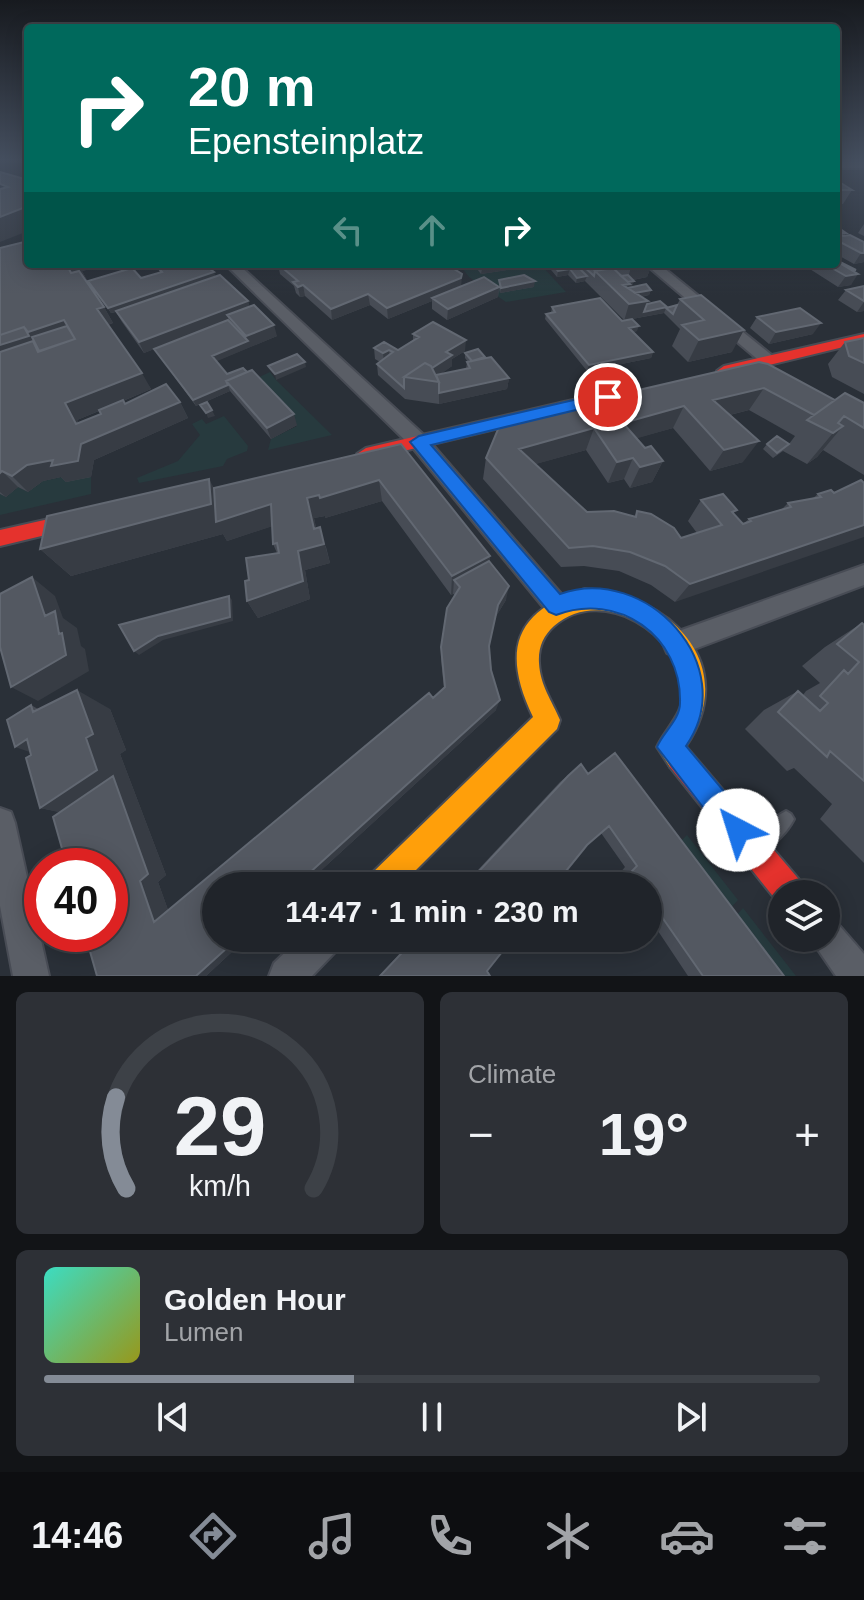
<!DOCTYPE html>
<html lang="en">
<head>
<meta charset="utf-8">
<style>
	:root { --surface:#20242a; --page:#2d3036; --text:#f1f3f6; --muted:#a2a4a8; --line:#3d4147; --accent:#848b96 }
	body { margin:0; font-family:Helvetica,sans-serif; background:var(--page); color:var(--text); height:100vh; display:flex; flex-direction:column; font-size:30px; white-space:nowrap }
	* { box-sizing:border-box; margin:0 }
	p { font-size:26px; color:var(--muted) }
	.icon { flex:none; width:44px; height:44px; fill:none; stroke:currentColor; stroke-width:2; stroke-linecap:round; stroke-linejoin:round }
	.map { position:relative; height:976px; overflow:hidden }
	.sheet { display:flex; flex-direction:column; gap:16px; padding:16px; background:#121417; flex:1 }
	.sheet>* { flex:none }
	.top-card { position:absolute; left:24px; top:24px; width:816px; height:244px; border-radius:8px; box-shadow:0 4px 20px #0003,0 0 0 2px var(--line); background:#00695c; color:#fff; overflow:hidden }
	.controls { position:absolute; left:768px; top:880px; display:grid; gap:16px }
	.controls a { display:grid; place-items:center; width:72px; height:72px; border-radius:50%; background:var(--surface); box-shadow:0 4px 20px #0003,0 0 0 2px var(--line); font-size:40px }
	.speed { position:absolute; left:24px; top:848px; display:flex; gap:16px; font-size:40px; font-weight:700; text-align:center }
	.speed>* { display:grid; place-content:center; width:104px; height:104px; border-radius:50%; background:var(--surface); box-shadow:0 4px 20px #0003,0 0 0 2px var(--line); line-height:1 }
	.speed .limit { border:12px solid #d22; background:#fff; color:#111 }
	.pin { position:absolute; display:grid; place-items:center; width:68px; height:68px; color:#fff; margin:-34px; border:4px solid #fff; border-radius:50%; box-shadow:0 2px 8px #0007 }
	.me { position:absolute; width:88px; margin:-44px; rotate:320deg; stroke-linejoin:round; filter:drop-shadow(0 0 6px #0008) }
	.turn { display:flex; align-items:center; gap:28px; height:168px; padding:0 32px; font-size:36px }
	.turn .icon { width:104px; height:104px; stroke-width:2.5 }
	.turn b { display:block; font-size:56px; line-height:68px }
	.lanes { display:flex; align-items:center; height:76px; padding:0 32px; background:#0003; justify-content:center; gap:40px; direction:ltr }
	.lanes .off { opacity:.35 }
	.big { font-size:60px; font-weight:700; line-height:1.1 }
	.sheet .tile { flex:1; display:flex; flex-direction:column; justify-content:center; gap:12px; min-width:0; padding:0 28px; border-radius:12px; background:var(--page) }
	.sheet .dial { align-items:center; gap:0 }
	.dial svg { height:208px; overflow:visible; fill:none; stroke:var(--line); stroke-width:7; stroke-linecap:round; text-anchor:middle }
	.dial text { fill:var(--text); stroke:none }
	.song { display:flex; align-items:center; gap:24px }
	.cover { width:96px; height:96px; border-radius:12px; background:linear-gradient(135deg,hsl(170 70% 55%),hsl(60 70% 35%)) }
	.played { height:8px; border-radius:4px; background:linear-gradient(90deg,var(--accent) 40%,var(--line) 40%) }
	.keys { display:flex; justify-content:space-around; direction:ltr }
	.heat { display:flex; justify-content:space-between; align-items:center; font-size:44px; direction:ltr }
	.sheet .tiles { flex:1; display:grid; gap:16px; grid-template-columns:1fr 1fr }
	.tile:last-child { grid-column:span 2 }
	.trip { position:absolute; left:202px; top:872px; width:460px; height:80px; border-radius:40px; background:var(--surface); box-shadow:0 4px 20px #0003,0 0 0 2px var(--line); font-weight:700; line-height:80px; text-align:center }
	.dock { display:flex; height:128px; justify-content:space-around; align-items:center; background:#0d0e11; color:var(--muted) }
	.dock .icon { width:56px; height:56px }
	.dock .selected { color:var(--accent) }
	.dock b { font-size:36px; color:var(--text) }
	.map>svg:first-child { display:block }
</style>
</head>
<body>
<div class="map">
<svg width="864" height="976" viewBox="0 0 864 976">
	<rect width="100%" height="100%" fill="#2a3038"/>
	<path fill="#273a3e" d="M459,264H540L566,292L506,302L469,277Z
		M270,372L276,380L332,435L268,450L271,439L297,426L251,381Z
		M224,416L248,446L247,451L227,459L223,466L139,483L137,478L178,461L200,435L192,424L202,419L206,424Z
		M67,476L91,477V494L0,515V494L6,497L18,487L28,492L43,481Z
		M687,835L738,900L721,918L672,850Z
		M743,908L796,976H764L727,926Z"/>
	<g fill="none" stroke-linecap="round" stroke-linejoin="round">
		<g stroke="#484c55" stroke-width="4">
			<path id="lane" d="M786,811L791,814L794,819C788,831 774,846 762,851L756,849L754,843C759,831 774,817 786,811Z"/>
		</g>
		<g stroke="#484c55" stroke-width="4">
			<path id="street" d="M836,162H864V168H836Z
				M225,264H238L426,437L564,597L568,605L564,613L556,616L548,613L412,447Z
				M645,264H659L774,357V363H762Z
				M864,565V585L676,656L667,653L663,644L667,635L676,632Z
				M0,808L11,812L15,823L49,976H13L0,906Z
				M826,919L838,924L864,954V976H836L810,938H826Z
				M300,938H342L337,950L312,976H269L274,963Z"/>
		</g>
		<g stroke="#484c55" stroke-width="4">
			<path id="slow" d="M585,589C669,594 741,664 686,746L692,758L688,767L679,771L670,767L657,747C665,729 684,714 683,692C681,633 602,584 554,626C543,636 538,648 539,663C540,685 552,701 560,720L557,729L400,886H364L369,876L533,717C502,652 513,611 585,589Z"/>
		</g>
		<g stroke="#484c55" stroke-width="4">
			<path id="jam" d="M864,334V342L724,376L717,371L724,366Z
				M590,396L595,397L598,401L595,405L366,460L357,454L366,448Z
				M80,512L87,515L89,520L87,525L0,546V530Z
				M679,745L688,749L802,883L806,894H782L780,905L670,767L666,758L670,749Z"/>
		</g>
		<use href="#lane" fill="#5a5e66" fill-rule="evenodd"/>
		<use href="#street" fill="#5a5e66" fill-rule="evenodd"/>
		<use href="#slow" fill="#ff9f0a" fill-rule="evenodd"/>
		<use href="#jam" fill="#e5322d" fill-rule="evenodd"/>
	</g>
	<path fill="#474c55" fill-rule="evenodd" d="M836,180L852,190L843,204H836Z
		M864,224V236L858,233Z
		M836,226L846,233L844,236L864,242V262L854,264L836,254Z
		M0,248L28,264H111L82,271L88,282H87L104,307L113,323L108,325L151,389L123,401L125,404L180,402L188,418L94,460L91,477L66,482L61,477L43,481L28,492L18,487L6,497L0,494ZM99,411L101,414L79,423L77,420Z
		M154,264H203L216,277L248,301L249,306L277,336L216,361L227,374L297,425L271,439L230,391L196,406L154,349L144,353L122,322L116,312L111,313L88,281L141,278L160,272Z
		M278,264H452V268L461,286H499V280L534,287L500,293L499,288L498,297L447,320L432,309V301L388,319L370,305L332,320L305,296L300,297L296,293L294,286L280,274Z
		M477,264L507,270L481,274L477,269Z
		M546,264H652L647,277L633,280L634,281L632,286L651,290L649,295L641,297L648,301L647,304L667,307L677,305L680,299L701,295L732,352L688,362L672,346L680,329L664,313L632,319L637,331L633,332L653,352L651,358L587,371L545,319L546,314L551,313L552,307L624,320L585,281L576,283L568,275L557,277Z
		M802,264H836L855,272L851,285L838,287Z
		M864,286V311L857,312L838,300L846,290Z
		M757,317L813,334L769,344L750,328Z
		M413,334L465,351L452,359V366L440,374L466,369L467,362H468L465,358V353L485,358L509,378L507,389L439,404L405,399L378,375L377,364L380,362L375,359L374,348L398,350L413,340Z
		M864,338V394L832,377L828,364L845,342Z
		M759,362L835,400L864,403V475L823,450L817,457L807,464L783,451L773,458L763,449L767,444H789L795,436L749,410L730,415L743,462L710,471L673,428L636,438L645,448L663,461L652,482L630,488L624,479L608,483L586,450L535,464L587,512L634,517L637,511L681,538L697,533L688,521L701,500L734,514L743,524L749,519L782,509L788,503L813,498L818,494L831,490L675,602L651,585L619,571L584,566L561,567L483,479L486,458Z
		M401,444L490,556L489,561L506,600L495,618L489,646L496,710L304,886H216V938H247L206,976L60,812L40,808L31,755V705L38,709H110L126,750L120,754L166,875L158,882L168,910L444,689L441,659V647L455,595L453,594L451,595L382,501L325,518V516L314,518L316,528L326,547L330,563L305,570L310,599L258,618L247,601L249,580L277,553L273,544L272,526L227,541L223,534L71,576L40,549L214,488Z
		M862,623L864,625V863L820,819L832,804L794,768L787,771L745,729L764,710L798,691L803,695L806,691L820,683L802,666L825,647Z
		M581,764L588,774L784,976H688L648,916V886H627L619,874L625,867L601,833L587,845L554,886H463L560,782Z
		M414,938H513L487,971L490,976H379Z"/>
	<path fill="#373c44" d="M28,206V231L0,242V217Z
		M861,253H864V262L854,264Z
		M76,264H111L82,271L88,282L78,285L69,269Z
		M632,264H652L647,277L627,281Z
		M507,265V270L481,274L482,269Z
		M570,269L568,275L557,277L558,271Z
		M856,270L853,275L858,274L851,285L838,287L846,276L843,272Z
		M214,272L216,278L111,313L108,308Z
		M462,274L461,289L432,298V301L388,319L387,308Z
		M587,276L585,281L576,283L577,278Z
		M535,281L534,287L500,293L501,288Z
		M634,281L632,286L651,290L649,295L624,300L616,284Z
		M303,285L305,296L300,297L298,287Z
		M499,287L498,297L447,320L448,309Z
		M368,294L370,305L332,320L331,309Z
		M248,301L251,312L227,315L229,321L144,353L139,342Z
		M648,301L642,317L624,321L629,304Z
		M864,302V311L857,312Z
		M104,307L113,323L106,325L97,309Z
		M666,308L664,313L642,317L644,312Z
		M64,320L86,355L0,373V341Z
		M821,323L813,334L769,344L776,332Z
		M274,325L277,336L215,362L212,356L248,341L246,336Z
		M639,326L637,331L627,333L629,328Z
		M744,330L732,352L688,362L699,340Z
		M466,340L465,351L452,359V366L433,380L417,379L446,352Z
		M389,350L390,361L384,364L383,353Z
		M653,352L651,358L587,371L589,365Z
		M305,362L306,367L276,380L275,374Z
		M142,373L151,389L77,420L88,440L76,424L65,403Z
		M509,378L507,389L439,404V393Z
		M228,385L230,391L196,406L193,400Z
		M764,388L749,410L701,422L713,400Z
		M180,402L188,418L94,460L91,477L66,482L61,477L43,481L28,492L12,476L27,465Z
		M684,406L673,428L614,445L623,423Z
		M212,410L215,416L208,418L206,413Z
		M294,414L297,425L271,439L267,428Z
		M843,426L817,457L807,464L833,433Z
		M594,428L586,450L515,470L519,449Z
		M759,441L743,462L710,471L724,450Z
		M633,458L624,479L608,483L617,462Z
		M663,461L652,482L630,488L640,467Z
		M2,471L18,487L6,497L0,492V473Z
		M209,479L225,508L271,504L279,524L227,541L223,534L71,576L40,549Z
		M379,480L382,501L325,518V516L314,518L320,545V527L330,563L305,570L310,599L258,618L247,601L298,551L314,529L307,498Z
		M864,525V537L675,602L690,584Z
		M490,556L486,575L460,587L454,580L453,594L451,595L452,576Z
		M32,577L55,596L63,618L77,628L81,646L85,649L89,671L38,701L11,687L59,634L45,616Z
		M509,586L506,600L495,618L498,605Z
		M229,596L232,600L233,621L163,640L139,655L134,651Z
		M77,690L110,709L126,750L120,754L166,875L158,882L172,921L154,922L81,817L40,808L86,738Z
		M500,700L496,710L304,886H295Z
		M27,739L56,761L15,747Z
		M238,938H247L206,976H196Z"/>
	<path fill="#535861" stroke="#626872" stroke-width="2" d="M0,172L28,180V206L0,217V189L8,187L0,184Z
		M836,180L852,190H836Z
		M836,226L846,233H839L843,236L850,235L864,242V253H861L836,240Z
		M28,241V264H78L79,266L69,269L71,273L79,271L104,307L97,309L142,373L65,403L76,424L101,414L99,410L123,400L125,404L166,384L180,402L81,444L78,461L51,466L53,460L27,465L12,476L2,471L0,473V352L33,341L38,352L75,339L64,320L28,332L24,327L0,335V248Z
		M836,260L856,270H852L836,261Z
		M836,261L858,274L846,276L825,264H836Z
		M155,264H203L214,272L108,308L88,281L132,268L141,278L162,272Z
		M278,264H446L462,274L461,278L387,308L368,294L331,309L303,285L298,287L293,282L298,281Z
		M478,264H506L507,265L482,269Z
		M552,264H578V267L587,276L577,278L570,269L558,271Z
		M581,264H592L600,270L595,271L594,276Z
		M592,264H606L608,266L595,267Z
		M613,268L630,284L623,285L648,301L629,304L595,271Z
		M220,275L248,301L139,342L116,311Z
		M524,275L535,281L501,288L499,280Z
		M628,275L634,281L628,282L621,276Z
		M484,277L499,287L448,309L432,298Z
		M646,284L651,290L635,293L628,288Z
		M864,286V301L846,290Z
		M701,295L744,330L699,340L682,325L704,320L680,299Z
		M600,298L622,321L632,319L639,326L629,328L653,352L589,365L546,314L555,312L552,307Z
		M660,301L667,307L644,312L647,304Z
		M254,305L274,325L246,336L227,315Z
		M677,305L673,314L666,308Z
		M800,308L821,323L776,332L757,317Z
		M228,320L248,341L212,356L227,374L243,368L247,372L226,381L228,385L193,400L154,349Z
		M433,322L466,340L446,352L452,355L432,368L431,366L425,363L404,377V388L377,364L393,352L389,350L383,353L374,348L384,342L398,350L419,337L413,334Z
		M67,326L75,339L39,351L32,337Z
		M24,327L29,336L0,345V335Z
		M864,338V363L849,356L845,342Z
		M478,349L485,357L472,361L465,353Z
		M297,354L305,362L275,374L268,366Z
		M491,357L509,378L439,393V382L436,375L470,368L467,362Z
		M759,362L768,364L835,400L814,415L764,388L713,400L759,441L724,450L684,406L623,423L645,448L651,446L663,461L640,467L633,458L617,462L594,428L519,449L587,512L614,511L636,517L637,511L651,514L674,528L681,538L722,525L701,500L723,494L737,510L732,512L743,524L751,521L749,519L791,507L788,503L821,497L818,494L831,490L834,493L861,480L864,483V525L690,584L665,566L630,552L593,546L569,548L486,458L501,422Z
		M425,363L431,366L439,382L404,377Z
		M252,370L294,414L267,428L226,381Z
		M845,393L864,403V428L844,416L838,423L843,426L833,433L807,420Z
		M207,402L212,410L206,413L200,405Z
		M777,436L789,444L777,453L767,444Z
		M401,444L490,556L452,576L379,480L320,498L319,495L307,498L314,529L320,527L324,544L298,551L303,581L247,601L245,581L249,580L246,558L279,553L277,543L273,544L271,504L216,522L214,488Z
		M209,479L211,504L40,549L47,516Z
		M489,561L509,586L498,605L489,646L491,670L500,700L295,886H216V938H238L196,976H97L85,934H110V866H67L53,817L113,776L148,874L140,881L154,922L429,693L433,698L445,687L441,647L447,608L460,587L454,580Z
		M32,577L45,616L55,611L59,634L62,633L66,655L11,687L0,647V594Z
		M229,596L230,617L158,636L134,651L119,625Z
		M862,623L864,625V781L830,751L827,757L778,712L798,691L820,711L828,703L820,696L844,670L848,674L859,662L837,644Z
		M77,690L93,734L86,738L97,770L40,808L26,758L31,755L27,739L15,747L7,720L31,705L33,712Z
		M615,753L784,976H703L648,897V886H641L631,872L637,866L609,826L587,845L554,886H465L568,776L581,764L588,774Z
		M416,938H513L487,971L490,976H380Z"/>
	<linearGradient id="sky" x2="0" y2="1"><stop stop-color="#171a1f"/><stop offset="0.54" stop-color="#444e5e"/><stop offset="1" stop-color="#444e5e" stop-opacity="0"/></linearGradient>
	<rect width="864" height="295" fill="url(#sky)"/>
	<path fill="#1a73e8" stroke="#114b97" stroke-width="2" d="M608,392L616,397L613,401L431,445L560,594C646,563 742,666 686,746L748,820L752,830L748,840L738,844L728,840L657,747C663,732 680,720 680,703C682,636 618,591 556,615L549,612L410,442L419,436Z"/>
</svg>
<div class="controls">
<a><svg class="icon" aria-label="layers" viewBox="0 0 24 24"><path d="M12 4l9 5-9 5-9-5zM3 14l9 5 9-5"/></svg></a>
</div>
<div class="speed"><div class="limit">40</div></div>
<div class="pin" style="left:608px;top:397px;background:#d93025"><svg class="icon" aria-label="arrive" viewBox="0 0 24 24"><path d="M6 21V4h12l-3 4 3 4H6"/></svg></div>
<svg class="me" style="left:738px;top:830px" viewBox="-20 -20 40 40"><circle r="19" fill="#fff"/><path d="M0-13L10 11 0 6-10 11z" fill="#1a73e8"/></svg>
<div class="trip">14:47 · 1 min · 230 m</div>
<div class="top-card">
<div class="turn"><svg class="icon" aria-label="right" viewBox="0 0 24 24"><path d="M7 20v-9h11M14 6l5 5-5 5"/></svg><div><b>20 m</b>Epensteinplatz</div></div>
<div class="lanes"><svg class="icon off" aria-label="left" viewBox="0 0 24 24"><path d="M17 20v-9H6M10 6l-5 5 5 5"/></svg><svg class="icon off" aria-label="ahead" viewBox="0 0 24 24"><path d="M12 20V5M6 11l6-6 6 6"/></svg><svg class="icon" aria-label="right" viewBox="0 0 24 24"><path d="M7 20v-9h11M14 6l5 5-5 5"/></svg></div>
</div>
</div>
<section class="sheet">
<div class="tiles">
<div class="tile dial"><svg viewBox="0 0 100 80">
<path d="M14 69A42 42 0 1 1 86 69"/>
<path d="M14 69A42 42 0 0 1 10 34" stroke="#848b96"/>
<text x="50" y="56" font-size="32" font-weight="700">29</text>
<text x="50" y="72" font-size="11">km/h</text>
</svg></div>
<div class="tile"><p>Climate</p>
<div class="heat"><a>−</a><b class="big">19°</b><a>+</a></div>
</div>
<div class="tile">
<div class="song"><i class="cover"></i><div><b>Golden Hour</b><p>Lumen</p></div></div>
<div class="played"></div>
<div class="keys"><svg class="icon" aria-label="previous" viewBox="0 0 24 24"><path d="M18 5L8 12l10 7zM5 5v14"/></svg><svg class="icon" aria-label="pause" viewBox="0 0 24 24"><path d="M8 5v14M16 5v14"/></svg><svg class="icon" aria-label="next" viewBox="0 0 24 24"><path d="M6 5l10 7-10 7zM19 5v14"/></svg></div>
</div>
</div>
</section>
<nav class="dock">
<b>14:46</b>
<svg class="icon selected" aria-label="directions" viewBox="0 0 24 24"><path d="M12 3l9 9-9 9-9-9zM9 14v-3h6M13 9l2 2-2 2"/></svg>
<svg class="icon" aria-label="music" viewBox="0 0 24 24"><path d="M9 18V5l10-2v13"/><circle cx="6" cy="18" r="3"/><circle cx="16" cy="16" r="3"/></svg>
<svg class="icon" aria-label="phone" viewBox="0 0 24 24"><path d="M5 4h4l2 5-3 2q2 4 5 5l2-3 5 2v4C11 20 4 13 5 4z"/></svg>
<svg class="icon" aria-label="climate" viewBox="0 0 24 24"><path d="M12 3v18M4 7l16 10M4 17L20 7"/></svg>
<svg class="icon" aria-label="car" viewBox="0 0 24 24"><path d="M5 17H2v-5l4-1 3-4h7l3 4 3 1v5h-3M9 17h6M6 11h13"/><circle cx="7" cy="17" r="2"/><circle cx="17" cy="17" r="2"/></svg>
<svg class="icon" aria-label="filters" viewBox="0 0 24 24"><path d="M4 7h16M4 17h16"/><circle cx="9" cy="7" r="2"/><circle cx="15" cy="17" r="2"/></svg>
</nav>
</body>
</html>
